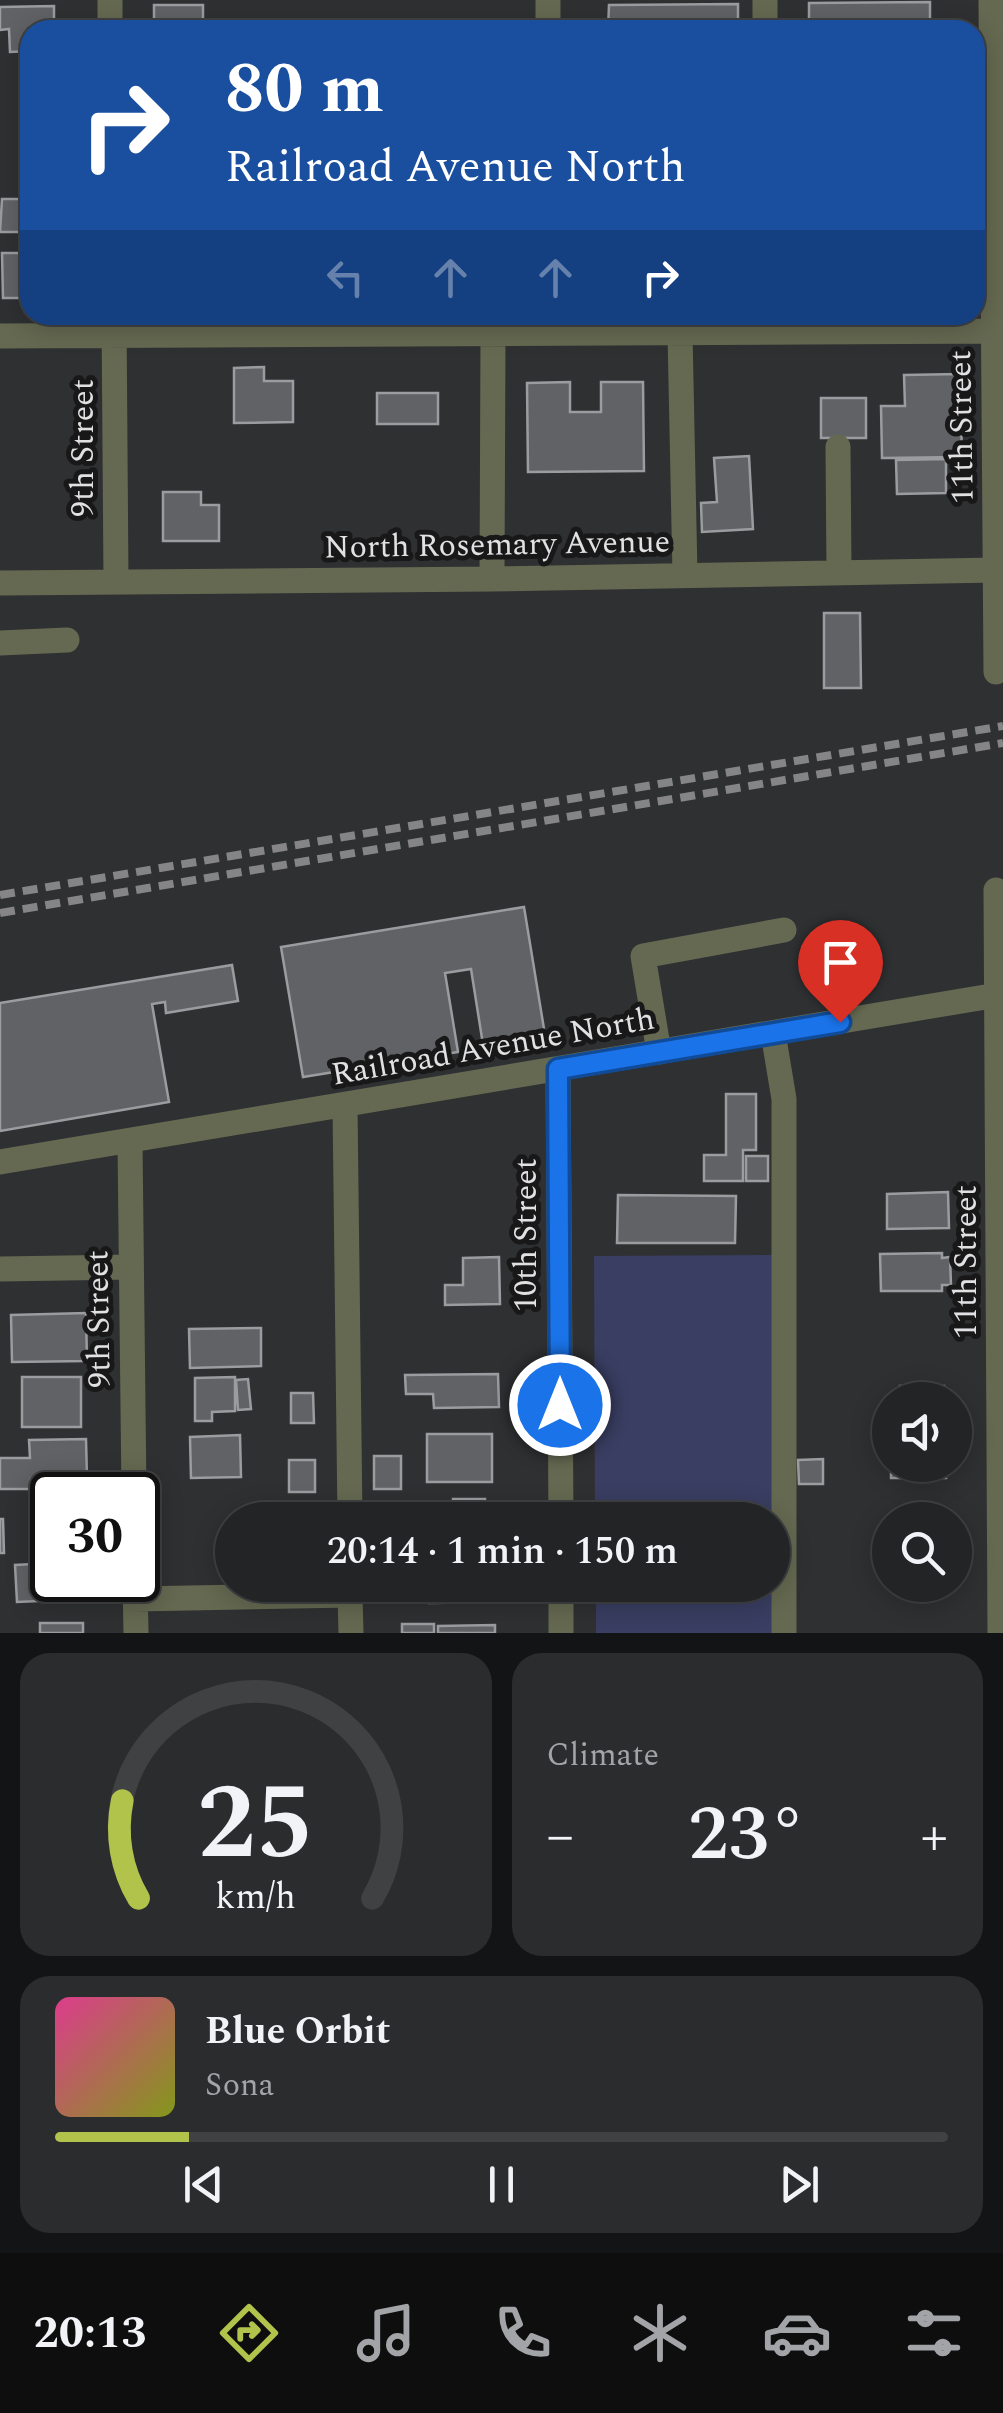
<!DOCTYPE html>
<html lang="en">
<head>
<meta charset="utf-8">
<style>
	:root { --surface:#232426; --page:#2b2c2e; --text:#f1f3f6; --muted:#a3a4a7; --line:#404143; --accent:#b2c34c }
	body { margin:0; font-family:Spectral,serif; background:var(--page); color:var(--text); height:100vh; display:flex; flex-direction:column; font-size:38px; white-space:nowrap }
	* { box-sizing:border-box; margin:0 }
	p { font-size:32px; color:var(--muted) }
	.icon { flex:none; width:55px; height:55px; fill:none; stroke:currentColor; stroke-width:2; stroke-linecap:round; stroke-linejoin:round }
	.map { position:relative; height:1633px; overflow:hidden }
	.panel { display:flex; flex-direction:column; gap:20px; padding:20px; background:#131415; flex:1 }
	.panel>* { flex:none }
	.guide { position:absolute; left:20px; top:20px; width:965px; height:305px; border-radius:30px; box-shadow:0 5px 25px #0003,0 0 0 2px var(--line); background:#1a4fa0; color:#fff; overflow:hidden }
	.tools { position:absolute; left:872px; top:1382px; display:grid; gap:20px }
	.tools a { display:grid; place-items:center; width:100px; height:100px; border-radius:50%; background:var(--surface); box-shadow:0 5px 25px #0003,0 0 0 2px var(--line); font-size:50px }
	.speed { position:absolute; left:30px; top:1472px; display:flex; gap:20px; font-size:50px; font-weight:700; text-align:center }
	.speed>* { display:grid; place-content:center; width:130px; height:130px; border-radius:50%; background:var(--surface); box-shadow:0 5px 25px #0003,0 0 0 2px var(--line); line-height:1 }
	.speed .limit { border:5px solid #111; border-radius:15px; background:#fff; color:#111 }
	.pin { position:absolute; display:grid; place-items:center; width:85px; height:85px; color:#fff; margin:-102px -42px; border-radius:50% 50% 50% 0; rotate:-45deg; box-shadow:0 0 10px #0007 }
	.pin .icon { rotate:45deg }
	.me { position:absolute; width:110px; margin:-55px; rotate:0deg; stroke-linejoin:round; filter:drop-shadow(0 0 8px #0008) }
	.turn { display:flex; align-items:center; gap:35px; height:210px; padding:0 40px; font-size:45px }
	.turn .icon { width:130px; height:130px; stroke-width:2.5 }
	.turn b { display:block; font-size:70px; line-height:85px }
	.lanes { display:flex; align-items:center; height:95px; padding:0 40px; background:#0003; justify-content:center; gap:50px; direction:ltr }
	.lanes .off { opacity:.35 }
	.big { font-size:75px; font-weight:600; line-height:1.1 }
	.panel .widget { flex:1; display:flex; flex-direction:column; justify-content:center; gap:15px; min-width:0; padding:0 35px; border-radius:30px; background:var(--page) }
	.panel .dial { align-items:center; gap:0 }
	.dial svg { height:260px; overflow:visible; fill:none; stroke:var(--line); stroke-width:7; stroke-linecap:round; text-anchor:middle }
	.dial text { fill:var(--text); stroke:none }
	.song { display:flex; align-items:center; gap:30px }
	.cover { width:120px; height:120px; border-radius:15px; background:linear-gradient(135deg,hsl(330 70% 55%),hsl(70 70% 35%)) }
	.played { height:10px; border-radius:5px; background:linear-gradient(90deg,var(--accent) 15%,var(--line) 15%) }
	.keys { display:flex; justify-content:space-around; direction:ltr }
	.heat { display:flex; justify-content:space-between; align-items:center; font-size:55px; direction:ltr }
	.panel .tiles { flex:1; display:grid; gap:20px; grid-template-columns:1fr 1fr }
	.widget:last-child { grid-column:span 2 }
	.trip { position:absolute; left:215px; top:1502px; width:575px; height:100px; border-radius:50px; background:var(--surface); box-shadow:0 5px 25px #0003,0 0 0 2px var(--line); font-weight:600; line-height:100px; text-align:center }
	.tabs { display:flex; height:160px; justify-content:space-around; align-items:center; background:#0e0e0f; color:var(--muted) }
	.tabs .icon { width:70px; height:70px }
	.tabs .active { color:var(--accent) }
	.tabs b { font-size:45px; color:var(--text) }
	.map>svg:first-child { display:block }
</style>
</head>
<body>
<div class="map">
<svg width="1003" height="1633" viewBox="0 0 1003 1633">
	<rect width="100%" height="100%" fill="#2f3032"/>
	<path fill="#393e62" d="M773,1255L775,1633H596V1585H772V1520H595L594,1256Z"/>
	<path fill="#616265" stroke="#9b9c9f" stroke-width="2.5" d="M930,2V30H809V3Z
		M738,4V30H608L609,5Z
		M154,5H203V30H154Z
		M54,6V30H30V51L10,52L9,29L0,30V7Z
		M20,64H30V91H20Z
		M2,199H30V232H0Z
		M2,253H30V298H3Z
		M264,367V381H293V422L234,423V368Z
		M960,374L962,457L882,458L881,406H905L904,375Z
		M570,382V412H601V382H643L644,471L528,472L527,383Z
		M377,393H438V424H377Z
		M821,398H866V438H821Z
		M749,456L753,529L702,532L701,503L717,502L714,458Z
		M946,459V493L897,494L896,460Z
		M163,492H201V505H219V541H163Z
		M824,613H860L861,688H824Z
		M524,907L546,1041L484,1051L471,969L445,973L458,1052L303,1077L281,947Z
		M232,965L238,1001L166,1013L165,1002L152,1004L169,1102L0,1131V1003Z
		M726,1094H756V1150H743V1181H704V1155H726Z
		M746,1156H768V1181H746Z
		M948,1192L949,1228L887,1229V1194Z
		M618,1195L736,1196L735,1243H617Z
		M942,1253V1258L950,1257L951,1285H942V1291H881L880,1254Z
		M499,1257L500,1304L445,1305V1285H463V1258Z
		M86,1313L87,1361L12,1362L11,1315Z
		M261,1328V1366L190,1368L189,1329Z
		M498,1374L499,1407L434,1408L433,1394H406L405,1375Z
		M22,1377H81V1427H22Z
		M235,1377V1411L212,1412V1421H195V1378Z
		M248,1379L251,1409L238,1410L236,1380Z
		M900,1386H944V1400H900Z
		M291,1393H313L314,1423H291Z
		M427,1434H492V1482H427Z
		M240,1435L241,1477L191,1478L190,1437Z
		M86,1439L87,1478L31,1479V1489H0V1458H30L29,1440Z
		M374,1456H401V1489H374Z
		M823,1459V1484H799L798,1460Z
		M289,1460H315V1492H289Z
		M891,1465H946V1478H891Z
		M453,1499H485V1520H453Z
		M52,1500V1543L31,1544L30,1501Z
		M288,1512H332V1520H288Z
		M0,1519H3L4,1553H0Z
		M52,1563V1580H86L87,1599L17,1602L15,1565Z
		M429,1585H503V1602L429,1603Z
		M40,1623H83V1633H40Z
		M402,1624H434V1633H402Z
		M495,1625V1633H438V1626Z"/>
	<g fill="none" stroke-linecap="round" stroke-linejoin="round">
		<path stroke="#656951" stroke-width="25" d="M110,0V30
			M548,0V30
			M765,0V30
			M991,0L996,672
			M114,315L116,581
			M680,333L685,575
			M0,336L1003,331
			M838,447L839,572
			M492,579L493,334
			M0,583L492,579L996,570
			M0,643L67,640
			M996,890L1000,1633
			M773,1033L784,1099V1633
			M659,1052L643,956L784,930
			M558,1069L561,1520
			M345,1106L350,1520
			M130,1142L134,1495
			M0,1162L1003,994
			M0,1269L131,1267
			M135,1580L136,1633
			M561,1585V1633
			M350,1595L351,1633
			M135,1599L350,1595V1585"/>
		<path stroke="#858587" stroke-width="8" stroke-dasharray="15 8" stroke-linecap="butt" d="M0,895L1003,726
			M0,913L1003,743"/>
	</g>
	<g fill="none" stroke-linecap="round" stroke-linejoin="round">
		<g stroke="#114b97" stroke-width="25">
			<path id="route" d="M560,1405L558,1069L840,1022"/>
		</g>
		<use href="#route" stroke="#1a73e8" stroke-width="18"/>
	</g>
	<g text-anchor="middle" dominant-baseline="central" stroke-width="10" stroke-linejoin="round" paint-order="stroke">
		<g font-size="32" fill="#e1e1e3" stroke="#181819">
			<text transform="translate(962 427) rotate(-91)">11th Street</text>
			<text transform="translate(83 448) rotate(-90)">9th Street</text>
			<text transform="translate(497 545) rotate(-1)">North Rosemary Avenue</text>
			<text transform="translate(493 1047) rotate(-10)">Railroad Avenue North</text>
			<text transform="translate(526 1235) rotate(-90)">10th Street</text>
			<text transform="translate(966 1262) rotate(-90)">11th Street</text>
			<text transform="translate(99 1319) rotate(-91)">9th Street</text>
		</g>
	</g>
</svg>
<div class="tools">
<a><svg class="icon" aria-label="sound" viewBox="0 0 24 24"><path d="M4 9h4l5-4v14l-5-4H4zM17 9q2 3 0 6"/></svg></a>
<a><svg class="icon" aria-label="search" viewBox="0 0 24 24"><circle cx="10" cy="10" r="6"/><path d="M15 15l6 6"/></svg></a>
</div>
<div class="speed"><div class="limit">30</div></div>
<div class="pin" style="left:840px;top:1022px;background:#d93025"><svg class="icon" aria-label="arrive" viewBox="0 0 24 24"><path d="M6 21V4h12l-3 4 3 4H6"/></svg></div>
<svg class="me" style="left:560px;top:1405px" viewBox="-20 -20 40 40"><circle r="17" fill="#1a73e8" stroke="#fff" stroke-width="3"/><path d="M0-11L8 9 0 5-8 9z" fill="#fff"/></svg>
<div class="trip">20:14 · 1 min · 150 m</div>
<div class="guide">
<div class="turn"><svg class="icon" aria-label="right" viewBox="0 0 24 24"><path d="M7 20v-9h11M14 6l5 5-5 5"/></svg><div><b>80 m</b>Railroad Avenue North</div></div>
<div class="lanes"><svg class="icon off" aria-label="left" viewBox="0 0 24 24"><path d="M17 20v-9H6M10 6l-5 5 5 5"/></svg><svg class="icon off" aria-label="ahead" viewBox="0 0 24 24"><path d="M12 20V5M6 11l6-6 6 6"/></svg><svg class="icon off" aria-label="ahead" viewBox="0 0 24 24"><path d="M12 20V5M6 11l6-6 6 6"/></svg><svg class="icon" aria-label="right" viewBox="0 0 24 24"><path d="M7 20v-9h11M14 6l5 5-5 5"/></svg></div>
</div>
</div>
<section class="panel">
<div class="tiles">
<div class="widget dial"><svg viewBox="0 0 100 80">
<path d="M14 69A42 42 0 1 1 86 69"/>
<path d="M14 69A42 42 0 0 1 9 39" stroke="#b2c34c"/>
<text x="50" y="56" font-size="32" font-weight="700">25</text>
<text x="50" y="72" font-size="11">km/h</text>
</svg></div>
<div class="widget"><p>Climate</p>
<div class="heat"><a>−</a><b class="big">23°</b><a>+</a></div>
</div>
<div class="widget">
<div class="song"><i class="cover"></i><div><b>Blue Orbit</b><p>Sona</p></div></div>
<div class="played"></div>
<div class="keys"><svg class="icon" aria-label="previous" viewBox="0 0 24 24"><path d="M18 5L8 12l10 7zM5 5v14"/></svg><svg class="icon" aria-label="pause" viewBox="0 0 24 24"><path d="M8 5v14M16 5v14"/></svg><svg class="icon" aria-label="next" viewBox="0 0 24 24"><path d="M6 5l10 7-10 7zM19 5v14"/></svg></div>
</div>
</div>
</section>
<nav class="tabs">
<b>20:13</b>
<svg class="icon active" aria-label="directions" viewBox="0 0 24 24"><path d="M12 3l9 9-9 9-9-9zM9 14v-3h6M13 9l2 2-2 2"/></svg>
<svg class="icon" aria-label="music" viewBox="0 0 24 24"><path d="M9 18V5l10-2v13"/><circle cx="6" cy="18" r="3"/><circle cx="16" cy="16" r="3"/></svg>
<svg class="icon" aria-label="phone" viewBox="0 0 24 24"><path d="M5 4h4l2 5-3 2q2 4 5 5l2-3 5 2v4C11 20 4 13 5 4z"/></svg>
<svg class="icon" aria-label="climate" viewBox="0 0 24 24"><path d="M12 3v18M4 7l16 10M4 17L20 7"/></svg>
<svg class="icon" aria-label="car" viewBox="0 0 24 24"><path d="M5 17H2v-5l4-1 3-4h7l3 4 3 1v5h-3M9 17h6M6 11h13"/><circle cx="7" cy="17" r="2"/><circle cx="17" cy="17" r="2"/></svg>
<svg class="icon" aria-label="filters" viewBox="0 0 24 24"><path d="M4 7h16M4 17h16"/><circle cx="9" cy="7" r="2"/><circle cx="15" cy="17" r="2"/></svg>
</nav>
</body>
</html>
